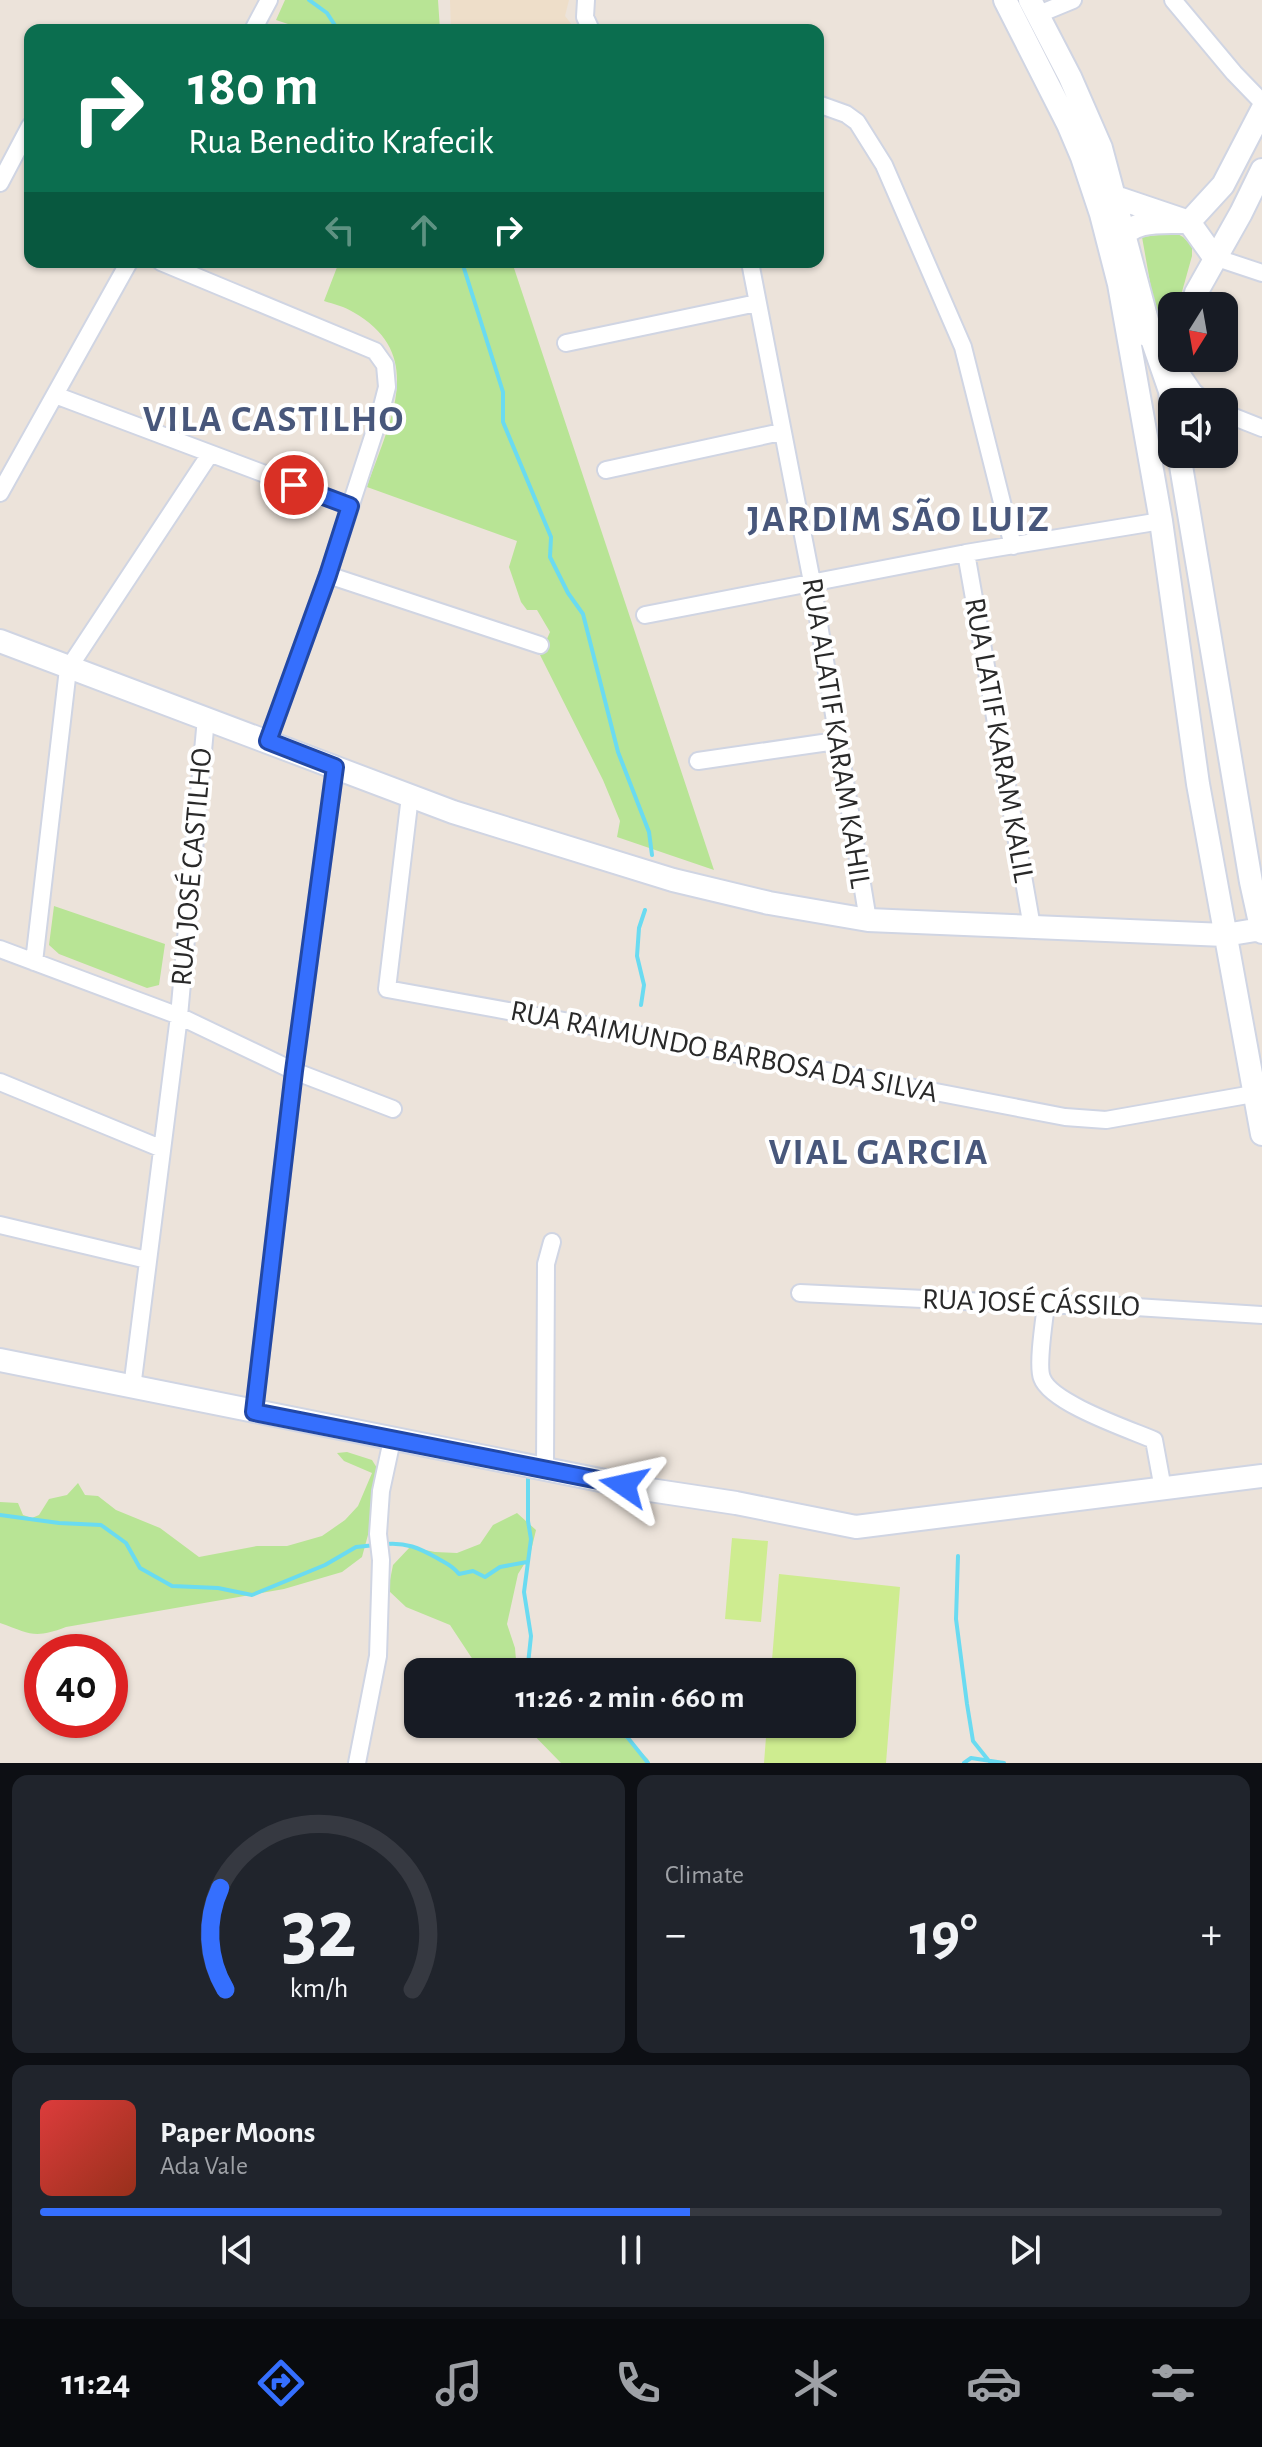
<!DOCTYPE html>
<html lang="en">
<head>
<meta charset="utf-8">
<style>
	:root { --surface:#171b24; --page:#20242c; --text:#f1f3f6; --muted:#9ea1a6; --line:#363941; --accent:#356ffe }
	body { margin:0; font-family:"Alegreya Sans",sans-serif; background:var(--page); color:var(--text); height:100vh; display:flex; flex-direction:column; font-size:30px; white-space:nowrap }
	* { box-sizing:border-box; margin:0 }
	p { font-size:26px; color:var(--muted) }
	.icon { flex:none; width:44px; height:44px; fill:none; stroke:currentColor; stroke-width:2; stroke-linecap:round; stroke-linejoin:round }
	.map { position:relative; height:1763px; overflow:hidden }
	.details { display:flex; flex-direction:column; gap:12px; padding:12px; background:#0d0f14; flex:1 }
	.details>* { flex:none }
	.guide { position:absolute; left:24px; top:24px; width:800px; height:244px; border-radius:16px; box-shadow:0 2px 6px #0004; background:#0b6e4f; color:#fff; overflow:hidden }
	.needle { width:52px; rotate:191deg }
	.buttons { position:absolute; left:1158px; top:292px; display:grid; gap:16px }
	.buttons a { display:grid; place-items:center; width:80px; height:80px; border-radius:16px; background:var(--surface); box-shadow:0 2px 6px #0004; font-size:40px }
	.speed { position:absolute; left:24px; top:1634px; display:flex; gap:16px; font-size:40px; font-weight:700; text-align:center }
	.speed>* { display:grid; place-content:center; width:104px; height:104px; border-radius:50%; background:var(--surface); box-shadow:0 2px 6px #0004; line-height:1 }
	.speed .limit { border:12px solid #d22; background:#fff; color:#111 }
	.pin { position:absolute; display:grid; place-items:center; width:68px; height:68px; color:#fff; margin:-34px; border:4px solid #fff; border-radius:50%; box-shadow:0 2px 8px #0007 }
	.me { position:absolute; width:88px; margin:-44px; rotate:281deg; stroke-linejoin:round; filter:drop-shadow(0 0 6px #0008) }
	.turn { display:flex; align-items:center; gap:28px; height:168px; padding:0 32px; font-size:36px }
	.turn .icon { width:104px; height:104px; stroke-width:2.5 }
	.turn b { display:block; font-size:56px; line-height:68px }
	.lanes { display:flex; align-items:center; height:76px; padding:0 32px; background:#0003; justify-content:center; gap:40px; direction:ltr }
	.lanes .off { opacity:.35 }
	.big { font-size:60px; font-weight:600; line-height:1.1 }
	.details .tile { flex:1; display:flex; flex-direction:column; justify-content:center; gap:12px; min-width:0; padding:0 28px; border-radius:16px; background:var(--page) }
	.details .dial { align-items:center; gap:0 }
	.dial svg { height:208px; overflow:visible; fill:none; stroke:var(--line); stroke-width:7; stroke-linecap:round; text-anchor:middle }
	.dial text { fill:var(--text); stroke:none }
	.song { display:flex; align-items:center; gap:24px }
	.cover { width:96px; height:96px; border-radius:12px; background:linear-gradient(135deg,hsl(0 70% 55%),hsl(10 70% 35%)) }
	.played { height:8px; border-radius:4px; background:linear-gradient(90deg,var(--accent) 55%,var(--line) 55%) }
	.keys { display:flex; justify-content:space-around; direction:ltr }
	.heat { display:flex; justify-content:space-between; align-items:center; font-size:44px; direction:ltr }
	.details .tiles { flex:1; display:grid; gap:12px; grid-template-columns:1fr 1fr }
	.tile:last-child { grid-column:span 2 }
	.trip { position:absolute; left:404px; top:1658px; width:452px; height:80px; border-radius:16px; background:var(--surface); box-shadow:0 2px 6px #0004; font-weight:600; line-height:80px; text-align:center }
	.dock { display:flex; height:128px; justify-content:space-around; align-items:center; background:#090b0e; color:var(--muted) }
	.dock .icon { width:56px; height:56px }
	.dock .on { color:var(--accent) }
	.dock b { font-size:36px; color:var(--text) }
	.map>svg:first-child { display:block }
</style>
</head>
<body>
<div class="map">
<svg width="1262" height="1763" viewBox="0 0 1262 1763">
	<rect width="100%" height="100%" fill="#ece3da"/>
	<path fill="#eedec9" d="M450,0H569L565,16L576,30H451Z"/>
	<path fill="#b8e495" d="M285,0H438L440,30H306L276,20Z
		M1176,233L1183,237L1192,246V256L1178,306H1172V320L1158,327L1142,237Z
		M339,262H512L714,870L617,837L620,821L603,780L540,655L550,632L537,610H527L521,602L509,567L517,541L367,487C388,423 429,355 353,312C345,307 334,304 324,301Z
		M54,906L165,944L159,985L147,988L59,954L49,945Z
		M347,1452L372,1460L377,1468L372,1520L362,1557L342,1572L284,1589L66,1627C34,1639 31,1634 0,1623V1502L18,1503L23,1515L32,1518L39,1515L49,1499L67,1495L78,1483L85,1495L98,1496L116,1510L160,1528L199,1557L257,1546H287L322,1536L345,1520L358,1506L372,1473L344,1461L337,1453Z
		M517,1513L536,1530L530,1555L518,1574L507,1624L515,1648L517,1672H481L450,1625L406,1607L388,1590L393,1565L410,1547L435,1552L457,1553L480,1544L493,1525Z
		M523,1724H608L630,1742L648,1759L650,1763H561Z"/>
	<path fill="#ceec90" d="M732,1538L768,1541L761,1622L725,1619Z
		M779,1574L900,1587L886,1763H764L767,1724H842V1672H771Z"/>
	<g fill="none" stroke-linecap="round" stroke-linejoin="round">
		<path stroke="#6adbf1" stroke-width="4" d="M309,0L327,13L338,30
			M462,262L503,392V422L551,537L550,557L568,593L583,614L618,752L649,832L652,855
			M641,1005L644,985L637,956L639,928L645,910
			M528,1476V1521L531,1539L524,1592L531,1636L528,1664L532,1672
			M0,1515L59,1523L101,1525L126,1543L140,1568L172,1586L218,1588L252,1595L325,1565L356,1547L376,1545
			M385,1544C406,1542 419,1548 437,1558C447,1564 452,1565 459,1574L473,1571L485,1577L500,1567L527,1562
			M958,1556L956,1619L967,1704L973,1741L989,1761
			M609,1724L628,1738L648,1763
			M964,1763L971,1758L1004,1763"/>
		<g stroke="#d0d5e3" stroke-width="20">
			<path id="street" d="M586,0L585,17L591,30
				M1173,0L1234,73L1262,102
				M1039,14L1073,0
				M253,30L269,0
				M818,104L846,114L857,122L884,165L963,347L1013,546
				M0,183L30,126
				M1214,257L1262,273
				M161,262L375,351L385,365L387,387L379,418L328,575L268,741
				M750,262L812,582L868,920
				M566,343L757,303
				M1177,367L1194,392L1205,402
				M55,395L350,506
				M1224,413L1262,428
				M606,470L781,432
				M0,493L129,262
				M966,553L1032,927
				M328,575L540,645
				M645,615L966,553L1161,521
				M698,761L836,741
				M410,796L387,989L619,1031L1065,1117L1106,1120L1253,1094
				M0,949L179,1016L294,1071L393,1109
				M34,962L68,669L210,454
				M0,1082L160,1148
				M0,1225L147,1260
				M800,1293L1046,1305H1104L1262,1315
				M1046,1305C1044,1321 1037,1366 1042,1378C1051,1403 1128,1429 1154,1440L1163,1489
				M132,1388L179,1016L206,718
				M254,1412L294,1071L335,767
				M545,1470L546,1264L552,1242
				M357,1763L378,1656L381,1560L378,1534L381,1491L392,1440"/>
		</g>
		<g stroke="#d0d5e3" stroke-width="26">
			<path id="secondary" d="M1005,0L1068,124L1082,157L1101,214L1119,284L1161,521L1198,784L1262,1134
				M1030,0L1070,77L1101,148L1152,339L1170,391L1172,409
				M1115,197L1189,222L1223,185L1262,110
				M1118,243C1132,217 1164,223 1189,222L1214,257
				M1192,306L1196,293L1241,213L1262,170
				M1141,332L1158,341L1172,334
				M1170,391L1179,358
				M1179,454L1251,882L1262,932
				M0,641L453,812L673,880L769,903L868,920L1225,935L1261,929
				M0,1360L650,1490L736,1503L856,1527L1262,1476"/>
		</g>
		<use href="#street" stroke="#fff" stroke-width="16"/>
		<use href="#secondary" stroke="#fff" stroke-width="22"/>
	</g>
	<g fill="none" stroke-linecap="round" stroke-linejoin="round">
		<g stroke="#2248a5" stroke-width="20">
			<path id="route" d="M294,485L350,506L328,575L268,741L335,767L294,1071L254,1412L624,1485"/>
		</g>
		<use href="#route" stroke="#356ffe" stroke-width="14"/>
	</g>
	<g text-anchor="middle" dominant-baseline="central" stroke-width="8" stroke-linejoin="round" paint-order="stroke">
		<g font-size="30" fill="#292929" stroke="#fff">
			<text transform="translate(836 733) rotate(81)">RUA ALATIF KARAM KAHIL</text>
			<text transform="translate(999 740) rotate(80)">RUA LATIF KARAM KALIL</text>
			<text transform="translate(192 867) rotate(-85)">RUA JOSÉ CASTILHO</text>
			<text transform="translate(724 1052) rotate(11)">RUA RAIMUNDO BARBOSA DA SILVA</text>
			<text transform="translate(1031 1303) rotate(2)">RUA JOSÉ CÁSSILO</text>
		</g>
		<g font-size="38" font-weight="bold" letter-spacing="2" fill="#48577b" stroke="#fff">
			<text x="274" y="420">VILA CASTILHO</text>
			<text x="899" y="520">JARDIM SÃO LUIZ</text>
			<text x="879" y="1153">VIAL GARCIA</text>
		</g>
	</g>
</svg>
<div class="buttons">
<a><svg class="needle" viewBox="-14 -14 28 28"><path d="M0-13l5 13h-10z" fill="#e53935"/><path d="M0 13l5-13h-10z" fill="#9ea1a6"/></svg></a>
<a><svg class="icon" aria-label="sound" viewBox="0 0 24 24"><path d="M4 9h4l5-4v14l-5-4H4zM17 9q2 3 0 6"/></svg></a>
</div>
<div class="speed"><div class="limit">40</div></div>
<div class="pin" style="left:294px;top:485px;background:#d93025"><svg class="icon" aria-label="arrive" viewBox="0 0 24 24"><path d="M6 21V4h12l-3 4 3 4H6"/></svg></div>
<svg class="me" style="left:624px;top:1485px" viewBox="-20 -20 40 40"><path d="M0-17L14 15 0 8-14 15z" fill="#356ffe" stroke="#fff" stroke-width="4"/></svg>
<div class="trip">11:26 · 2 min · 660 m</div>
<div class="guide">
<div class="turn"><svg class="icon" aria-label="right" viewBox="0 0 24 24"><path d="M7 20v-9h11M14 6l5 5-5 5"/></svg><div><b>180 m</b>Rua Benedito Krafecik</div></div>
<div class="lanes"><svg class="icon off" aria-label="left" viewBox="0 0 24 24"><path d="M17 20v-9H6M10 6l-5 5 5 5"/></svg><svg class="icon off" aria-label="ahead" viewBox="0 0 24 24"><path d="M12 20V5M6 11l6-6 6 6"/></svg><svg class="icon" aria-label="right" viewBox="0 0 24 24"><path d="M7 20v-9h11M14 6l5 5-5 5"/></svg></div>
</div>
</div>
<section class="details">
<div class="tiles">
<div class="tile dial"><svg viewBox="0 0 100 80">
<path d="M14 69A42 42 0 1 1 86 69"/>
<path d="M14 69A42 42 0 0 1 12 30" stroke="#356ffe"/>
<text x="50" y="56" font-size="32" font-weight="700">32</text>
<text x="50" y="72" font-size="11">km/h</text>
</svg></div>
<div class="tile"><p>Climate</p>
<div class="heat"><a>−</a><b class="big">19°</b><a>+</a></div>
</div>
<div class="tile">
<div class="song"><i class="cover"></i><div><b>Paper Moons</b><p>Ada Vale</p></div></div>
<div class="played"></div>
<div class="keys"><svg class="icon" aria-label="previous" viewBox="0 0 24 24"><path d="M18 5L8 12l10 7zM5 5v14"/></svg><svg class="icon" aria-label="pause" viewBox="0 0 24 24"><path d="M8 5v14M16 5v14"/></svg><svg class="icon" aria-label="next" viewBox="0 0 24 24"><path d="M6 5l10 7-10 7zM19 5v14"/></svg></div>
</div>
</div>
</section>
<nav class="dock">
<b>11:24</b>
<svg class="icon on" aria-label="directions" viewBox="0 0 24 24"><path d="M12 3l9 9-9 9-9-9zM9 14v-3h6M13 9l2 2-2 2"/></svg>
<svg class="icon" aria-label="music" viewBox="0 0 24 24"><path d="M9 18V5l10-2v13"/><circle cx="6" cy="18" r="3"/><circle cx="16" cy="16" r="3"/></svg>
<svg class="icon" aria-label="phone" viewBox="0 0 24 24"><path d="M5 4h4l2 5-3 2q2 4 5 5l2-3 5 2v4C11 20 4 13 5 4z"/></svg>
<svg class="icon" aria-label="climate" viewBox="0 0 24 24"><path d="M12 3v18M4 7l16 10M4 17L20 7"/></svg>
<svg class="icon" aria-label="car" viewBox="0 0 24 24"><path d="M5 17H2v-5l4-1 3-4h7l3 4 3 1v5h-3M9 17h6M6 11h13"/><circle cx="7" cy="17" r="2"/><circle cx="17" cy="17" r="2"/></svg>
<svg class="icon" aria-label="filters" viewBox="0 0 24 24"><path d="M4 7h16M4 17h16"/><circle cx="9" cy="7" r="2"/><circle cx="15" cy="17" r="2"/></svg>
</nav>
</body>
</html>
